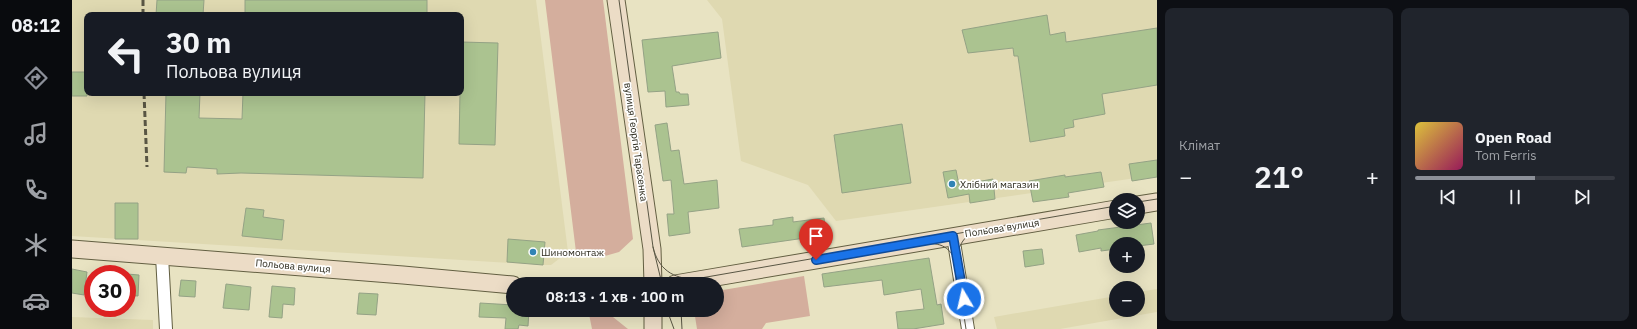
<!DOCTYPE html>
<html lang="uk">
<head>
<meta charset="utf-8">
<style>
	:root { --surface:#171b24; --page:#20242c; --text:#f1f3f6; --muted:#9ea1a6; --line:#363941; --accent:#8c9099 }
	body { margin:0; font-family:"IBM Plex Sans",sans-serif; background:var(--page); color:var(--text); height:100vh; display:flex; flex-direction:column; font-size:15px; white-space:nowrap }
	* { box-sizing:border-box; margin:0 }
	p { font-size:13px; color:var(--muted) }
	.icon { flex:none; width:22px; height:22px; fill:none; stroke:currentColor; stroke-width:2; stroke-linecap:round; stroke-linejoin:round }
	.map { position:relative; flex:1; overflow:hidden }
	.details { display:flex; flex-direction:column; gap:8px; padding:8px; background:#0d0f14; width:480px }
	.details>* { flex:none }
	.guide { position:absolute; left:12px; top:12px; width:380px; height:84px; border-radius:8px; box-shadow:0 4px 16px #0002; background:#171b24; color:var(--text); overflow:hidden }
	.tools { position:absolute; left:1037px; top:193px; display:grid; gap:8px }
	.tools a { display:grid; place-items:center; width:36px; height:36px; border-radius:50%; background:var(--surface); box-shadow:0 4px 16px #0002; font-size:20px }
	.speed { position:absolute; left:12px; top:265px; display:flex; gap:8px; font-size:20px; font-weight:700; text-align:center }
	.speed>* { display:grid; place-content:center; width:52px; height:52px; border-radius:50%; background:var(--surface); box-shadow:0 4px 16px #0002; line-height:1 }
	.speed .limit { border:6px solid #d22; background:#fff; color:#111 }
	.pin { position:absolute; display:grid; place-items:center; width:34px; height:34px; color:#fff; margin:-41px -17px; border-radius:50% 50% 50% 0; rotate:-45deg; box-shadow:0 0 4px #0007 }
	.pin .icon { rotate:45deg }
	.me { position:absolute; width:44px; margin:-22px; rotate:351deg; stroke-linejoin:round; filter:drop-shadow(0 0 3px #0008) }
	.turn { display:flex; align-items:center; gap:14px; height:84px; padding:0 16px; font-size:18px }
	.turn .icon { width:52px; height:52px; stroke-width:2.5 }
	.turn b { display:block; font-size:28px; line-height:34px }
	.big { font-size:30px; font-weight:600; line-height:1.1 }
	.details .tile { flex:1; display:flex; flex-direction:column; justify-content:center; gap:6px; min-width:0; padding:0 14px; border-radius:8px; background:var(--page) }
	.song { display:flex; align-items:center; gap:12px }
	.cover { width:48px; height:48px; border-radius:6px; background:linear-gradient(135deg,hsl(50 70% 55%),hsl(330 70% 35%)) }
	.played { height:4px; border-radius:2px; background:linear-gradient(90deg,var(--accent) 60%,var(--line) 60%) }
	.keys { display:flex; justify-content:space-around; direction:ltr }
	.heat { display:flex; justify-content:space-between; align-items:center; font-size:22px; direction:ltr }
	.details .tiles { flex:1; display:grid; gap:8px; grid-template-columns:repeat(2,1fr) }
	.trip { position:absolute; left:434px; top:277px; width:218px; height:40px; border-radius:20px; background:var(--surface); box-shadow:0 4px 16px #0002; font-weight:600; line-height:40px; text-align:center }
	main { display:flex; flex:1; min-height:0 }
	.tab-bar { display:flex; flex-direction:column; width:72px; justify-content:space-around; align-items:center; background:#090b0e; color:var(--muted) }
	.tab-bar .icon { width:28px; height:28px }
	.tab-bar .selected { color:var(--accent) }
	.tab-bar b { font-size:18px; color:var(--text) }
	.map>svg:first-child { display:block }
</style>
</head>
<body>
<main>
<nav class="tab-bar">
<b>08:12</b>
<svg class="icon selected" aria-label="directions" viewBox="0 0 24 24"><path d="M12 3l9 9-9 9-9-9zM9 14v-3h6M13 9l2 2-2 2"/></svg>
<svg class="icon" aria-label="music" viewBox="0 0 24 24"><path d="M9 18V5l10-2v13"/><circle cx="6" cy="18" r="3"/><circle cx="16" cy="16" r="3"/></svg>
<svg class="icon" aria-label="phone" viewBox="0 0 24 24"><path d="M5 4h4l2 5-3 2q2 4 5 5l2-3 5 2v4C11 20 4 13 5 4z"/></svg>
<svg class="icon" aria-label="climate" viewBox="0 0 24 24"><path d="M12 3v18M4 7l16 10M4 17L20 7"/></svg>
<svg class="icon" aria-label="car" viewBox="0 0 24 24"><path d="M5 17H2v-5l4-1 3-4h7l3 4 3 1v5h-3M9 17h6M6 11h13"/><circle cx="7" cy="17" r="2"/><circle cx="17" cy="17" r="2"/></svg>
</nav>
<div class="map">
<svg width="1085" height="329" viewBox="0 0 1085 329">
	<rect width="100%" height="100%" fill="#e8e3c2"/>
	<path fill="#dfd9b1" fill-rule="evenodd" d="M0,0H464L496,252L479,265H471L0,236ZM15,15H389V93H15Z
		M635,0H1085V175L764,221L736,185L669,161L650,19Z
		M1085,289V312L988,329H925L922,317L1044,296V310H1066V292Z
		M0,317L81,320V329H0Z"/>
	<path fill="#d4ae9d" d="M473,0H531L561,239L547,252L526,258L504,252Z
		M732,276L738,316L694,323L690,329H625L622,310H645V291Z
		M517,314L541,317L556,329H520Z"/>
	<path fill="#abc390" stroke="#94a285" d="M85,0H132L131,15H84Z
		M173,0H355V15H173Z
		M975,15L978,35L993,32L994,42L1085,28V85L1030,94L1033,114L1001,120L1002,127L992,129L993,136L958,142L946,56H942L941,48L896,53L890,30Z
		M646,32L649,58L600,66L604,92H607L608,94H616L617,105L594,107L593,91L576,92L570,40Z
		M389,42L426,43L423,145L387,144Z
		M0,72H15V96H0Z
		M94,93H128L127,118L170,119L171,93H353L351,178L169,173L145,174V169L115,167L114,173L92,172Z
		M595,123L599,151L607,150L612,184L645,180L647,208L616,212L618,233L597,236L595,214H602L599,180L591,181L583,125Z
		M830,124L839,183L770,193L762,135Z
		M1085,160V177L1060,181L1057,164Z
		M884,170L887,185L921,179L923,199L898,203L897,194L876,198L871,172Z
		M1029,172L1032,187L996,193L997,197L961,202L957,181L993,175V177Z
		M43,203H66V239H43Z
		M174,208L192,210L191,217L212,220L210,240L170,236Z
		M721,217V222L752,218L754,235L670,247L667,229L701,225V220Z
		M1079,223L1082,244L1066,246V244H1044V249L1029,251V248L1007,252L1004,235L1026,231V230Z
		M436,239L473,242L471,265L435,262Z
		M970,249L972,264L953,267L951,251Z
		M857,258L865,305L869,304L872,324L841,329H826L824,312L852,309L849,289L812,295L810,280L752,287L750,274Z
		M0,269L15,272L12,295L0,293Z
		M55,274L67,275L66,296L55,295Z
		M109,280L124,281L123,297L107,296Z
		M154,284L179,287L177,310L151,308Z
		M200,286L223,288L222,305L211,304L210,318L197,317Z
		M287,293L306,294L304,315L285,314Z
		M408,303L441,305V310H457L456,326L447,325L446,329H433L434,318L407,317Z"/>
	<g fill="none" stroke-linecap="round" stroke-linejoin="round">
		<g stroke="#635f42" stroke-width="14">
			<path id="minor" d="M881,236L896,329
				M90,256L94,329"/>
		</g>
		<g stroke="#635f42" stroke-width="19">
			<path id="secondary" d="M544,0L580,249L581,284
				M1066,205L1085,202
				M0,249L331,275L441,285
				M603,284L1044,209
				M581,310V329"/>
		</g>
		<use href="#minor" stroke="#fff" stroke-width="12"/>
		<use href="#secondary" stroke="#ecdcc6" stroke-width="17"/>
		<path stroke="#595644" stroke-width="1" d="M547,0L581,247L590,284
			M1066,202L1085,199
			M847,245C865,241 879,245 884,264L894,329
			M581,247C586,269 601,279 623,279L1044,206
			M884,262C885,249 890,237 903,231
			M595,310L602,329
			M609,310L610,329"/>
		<path stroke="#595644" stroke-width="3" stroke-dasharray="6 3" stroke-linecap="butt" d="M71,0V15
			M72,93L75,167"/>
	</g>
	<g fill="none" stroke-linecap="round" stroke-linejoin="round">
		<g stroke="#114b97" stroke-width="10">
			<path id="route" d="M744,260L881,236L892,299"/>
		</g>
		<use href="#route" stroke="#1a73e8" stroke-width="7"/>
	</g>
	<g fill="#3184b5" stroke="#fff" stroke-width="1.5">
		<circle cx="880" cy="184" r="4"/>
		<circle cx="461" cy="252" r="4"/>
	</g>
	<g text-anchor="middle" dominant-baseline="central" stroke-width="3.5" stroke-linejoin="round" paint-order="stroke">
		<g font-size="10" fill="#2e2c1f" stroke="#fff">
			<text transform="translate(564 142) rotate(82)">вулиця Георгія Тарасенка</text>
			<text transform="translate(930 228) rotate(-9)">Польова вулиця</text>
			<text transform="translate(221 266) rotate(5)">Польова вулиця</text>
		</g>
		<g font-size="10" fill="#2e2c1f" stroke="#fff" text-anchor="start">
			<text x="888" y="184">Хлібний магазин</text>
			<text x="469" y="252">Шиномонтаж</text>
		</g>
	</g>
</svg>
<div class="tools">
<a><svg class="icon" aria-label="layers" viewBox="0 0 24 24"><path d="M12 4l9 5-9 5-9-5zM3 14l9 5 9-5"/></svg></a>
<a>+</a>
<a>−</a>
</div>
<div class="speed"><div class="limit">30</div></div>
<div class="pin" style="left:744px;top:260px;background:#d93025"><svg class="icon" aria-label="arrive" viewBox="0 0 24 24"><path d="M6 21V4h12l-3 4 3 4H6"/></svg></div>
<svg class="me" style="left:892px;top:299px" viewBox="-20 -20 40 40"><circle r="17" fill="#1a73e8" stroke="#fff" stroke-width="3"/><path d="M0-11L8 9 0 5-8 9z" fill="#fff"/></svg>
<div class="trip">08:13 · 1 хв · 100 m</div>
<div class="guide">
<div class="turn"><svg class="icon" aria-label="left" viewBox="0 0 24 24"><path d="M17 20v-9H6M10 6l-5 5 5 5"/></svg><div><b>30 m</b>Польова вулиця</div></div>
</div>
</div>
<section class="details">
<div class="tiles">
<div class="tile"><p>Клімат</p>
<div class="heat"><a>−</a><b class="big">21°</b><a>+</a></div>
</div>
<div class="tile">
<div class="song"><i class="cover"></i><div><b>Open Road</b><p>Tom Ferris</p></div></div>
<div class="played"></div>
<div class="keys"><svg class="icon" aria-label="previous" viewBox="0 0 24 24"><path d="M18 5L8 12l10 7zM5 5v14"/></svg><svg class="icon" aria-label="pause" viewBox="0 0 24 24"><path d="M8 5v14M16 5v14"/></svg><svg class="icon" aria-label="next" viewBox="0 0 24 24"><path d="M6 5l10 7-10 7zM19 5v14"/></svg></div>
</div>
</div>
</section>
</main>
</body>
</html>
